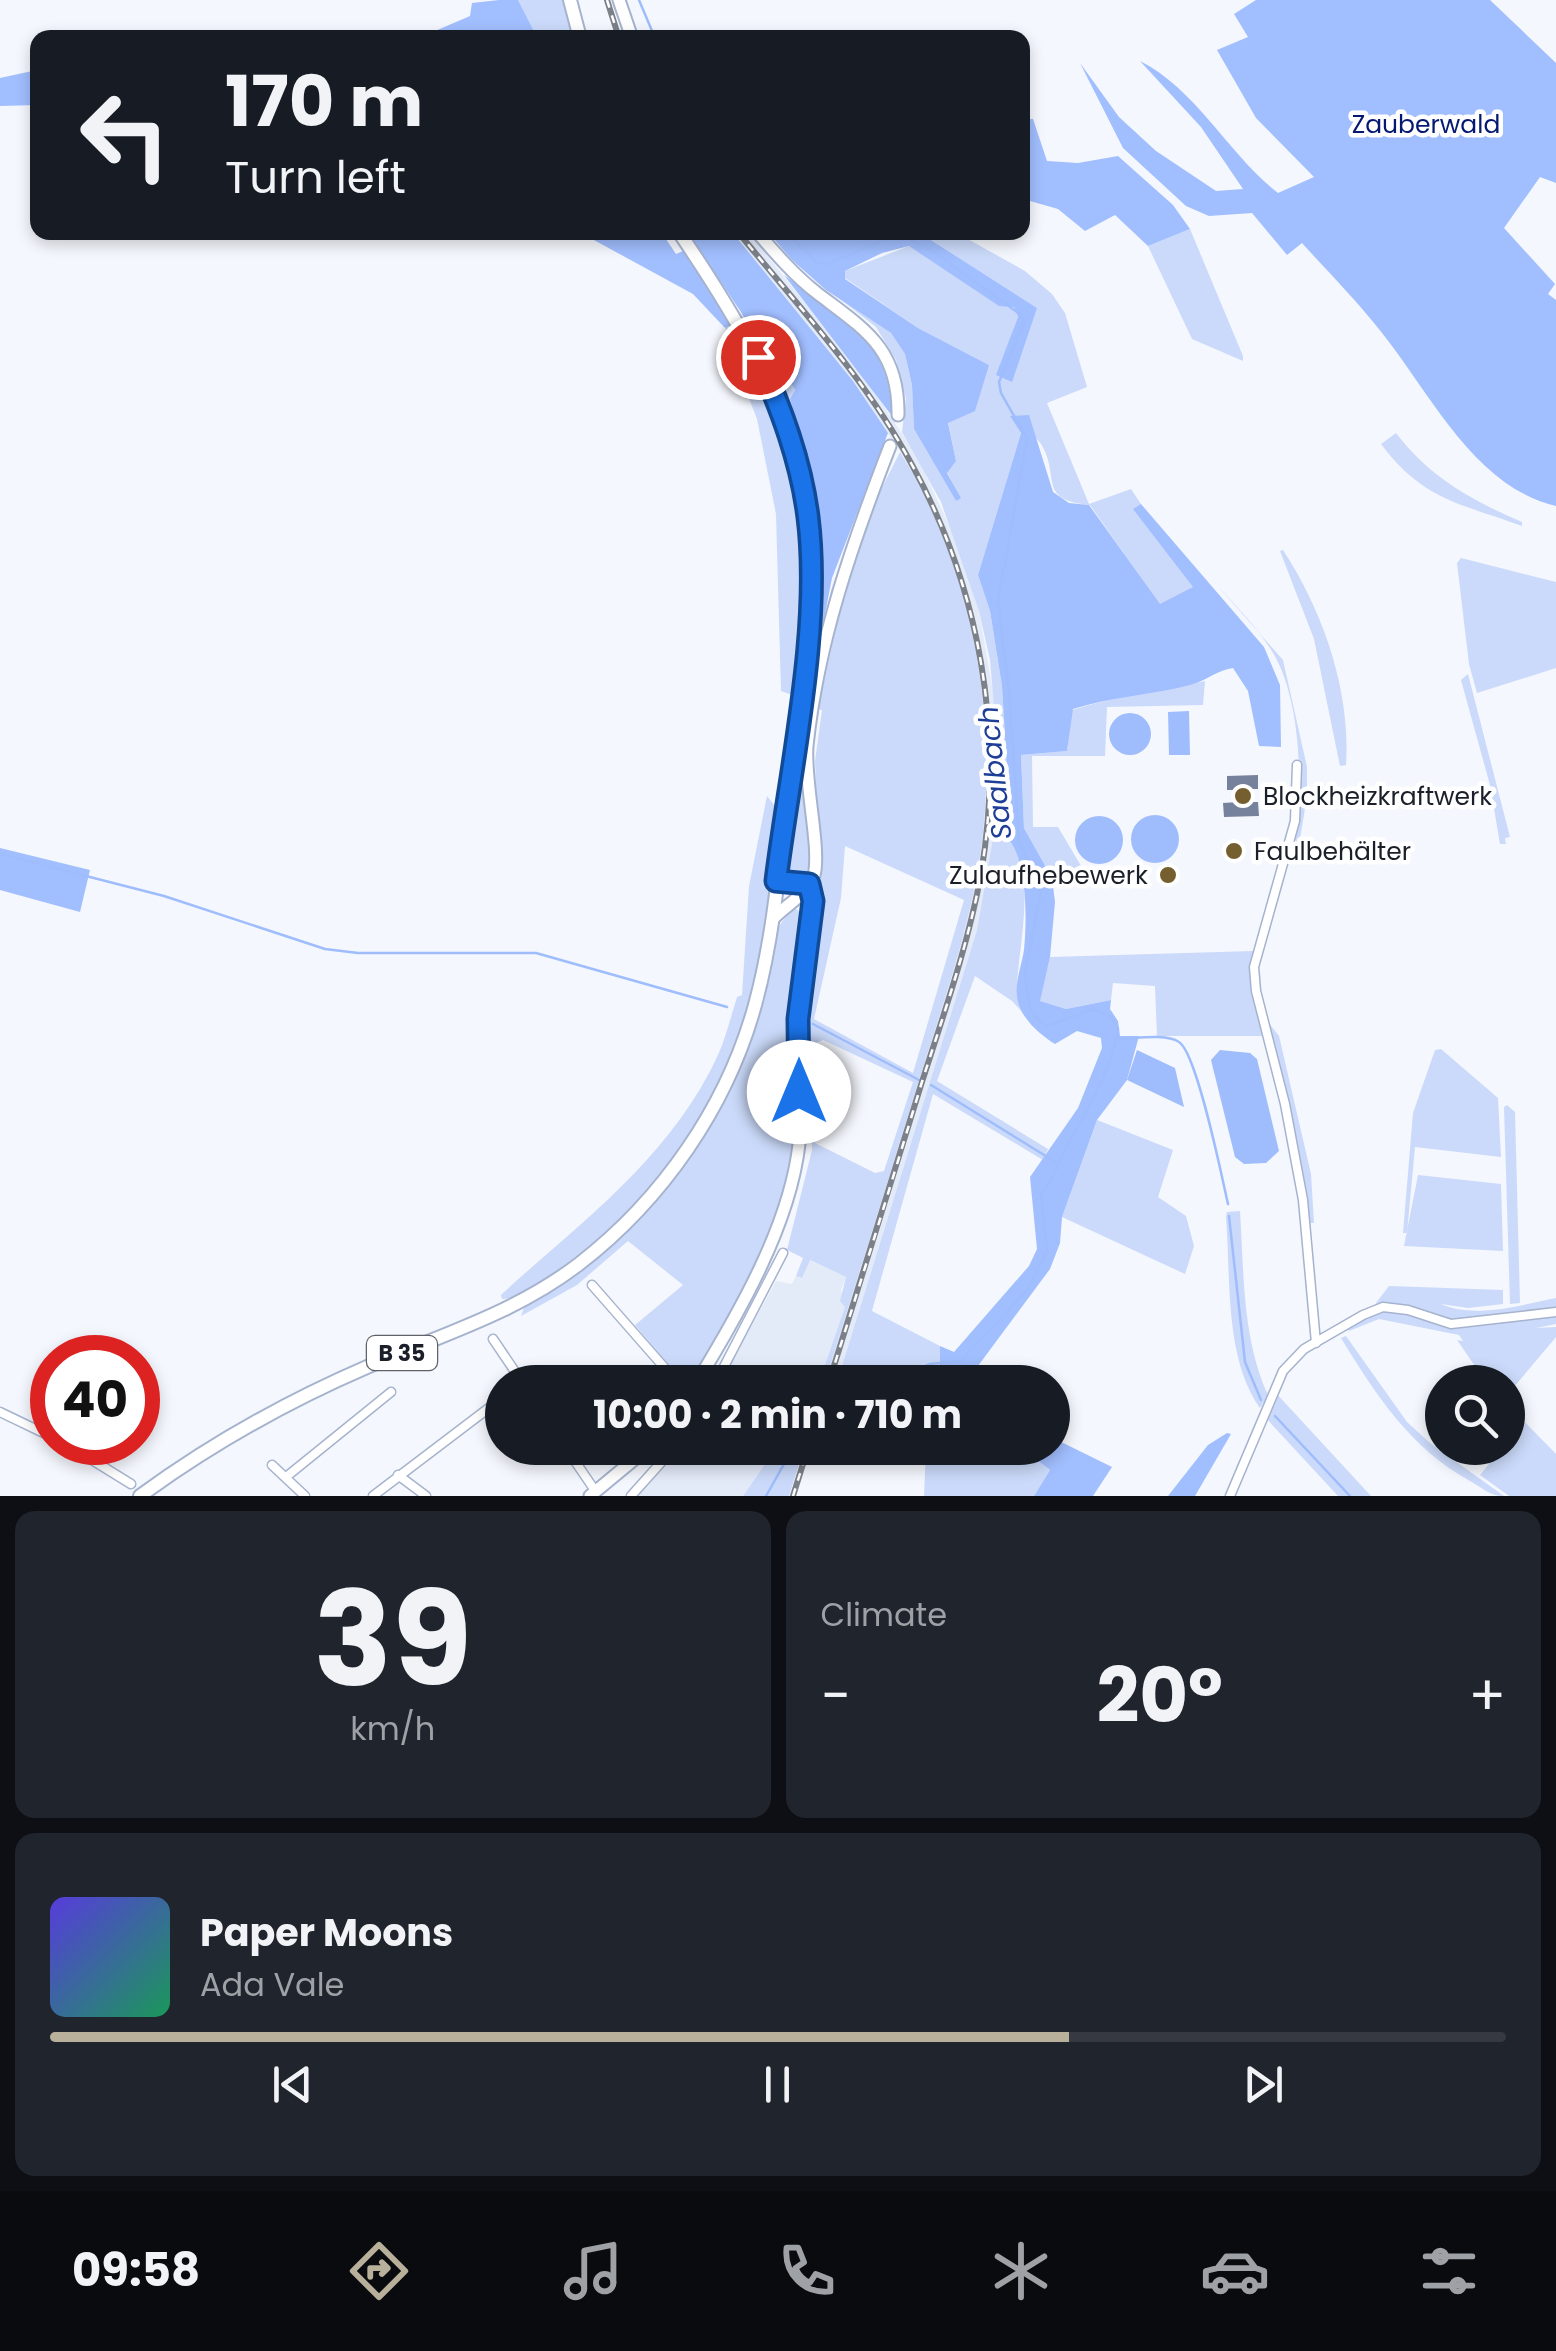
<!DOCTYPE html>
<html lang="en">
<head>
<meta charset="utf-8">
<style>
	:root { --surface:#171b24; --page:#20242c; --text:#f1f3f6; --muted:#9ea1a6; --line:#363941; --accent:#b9b09c }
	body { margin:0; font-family:Poppins,sans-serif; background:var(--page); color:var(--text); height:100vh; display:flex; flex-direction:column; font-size:38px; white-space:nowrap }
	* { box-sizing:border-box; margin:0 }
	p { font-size:32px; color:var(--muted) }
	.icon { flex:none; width:55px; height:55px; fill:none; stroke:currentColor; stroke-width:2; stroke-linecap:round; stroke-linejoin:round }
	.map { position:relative; height:1496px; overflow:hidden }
	.drawer { display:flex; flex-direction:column; gap:15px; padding:15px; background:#0d0f14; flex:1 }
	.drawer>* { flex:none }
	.top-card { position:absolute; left:30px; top:30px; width:1000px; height:210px; border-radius:20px; box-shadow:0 5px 15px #0003; background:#171b24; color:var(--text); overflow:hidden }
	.controls { position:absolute; left:1425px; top:1365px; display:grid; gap:20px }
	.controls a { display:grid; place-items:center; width:100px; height:100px; border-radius:50%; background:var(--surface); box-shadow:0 5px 15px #0003; font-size:50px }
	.speed { position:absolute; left:30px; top:1335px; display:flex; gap:20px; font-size:50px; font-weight:700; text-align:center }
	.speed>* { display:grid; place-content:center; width:130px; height:130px; border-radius:50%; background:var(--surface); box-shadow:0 5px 15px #0003; line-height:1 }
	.speed .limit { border:15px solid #d22; background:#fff; color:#111 }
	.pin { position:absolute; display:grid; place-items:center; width:85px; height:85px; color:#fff; margin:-42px; border:5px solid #fff; border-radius:50%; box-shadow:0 2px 10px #0007 }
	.me { position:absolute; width:110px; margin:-55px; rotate:0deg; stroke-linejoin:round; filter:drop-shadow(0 0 8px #0008) }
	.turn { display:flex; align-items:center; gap:35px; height:210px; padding:0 30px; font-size:45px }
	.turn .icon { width:130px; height:130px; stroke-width:2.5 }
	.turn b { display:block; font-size:70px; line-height:85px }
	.big { font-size:75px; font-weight:700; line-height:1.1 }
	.drawer .card { flex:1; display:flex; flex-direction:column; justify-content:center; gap:15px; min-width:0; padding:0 35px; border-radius:20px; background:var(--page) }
	.drawer .dial { align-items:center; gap:0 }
	.dial b { font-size:130px; line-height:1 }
	.song { display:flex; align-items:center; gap:30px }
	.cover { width:120px; height:120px; border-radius:15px; background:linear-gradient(135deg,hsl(250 70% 55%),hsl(150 70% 35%)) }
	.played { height:10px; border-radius:5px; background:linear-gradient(90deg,var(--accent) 70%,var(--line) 70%) }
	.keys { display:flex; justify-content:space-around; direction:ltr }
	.heat { display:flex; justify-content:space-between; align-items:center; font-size:55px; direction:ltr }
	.drawer .tiles { flex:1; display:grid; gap:15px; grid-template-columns:1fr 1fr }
	.card:last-child { grid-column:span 2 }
	.trip { position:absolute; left:485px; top:1365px; width:585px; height:100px; border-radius:50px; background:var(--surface); box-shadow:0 5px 15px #0003; font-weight:700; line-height:100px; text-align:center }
	.tab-bar { display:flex; height:160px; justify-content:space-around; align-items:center; background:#090b0e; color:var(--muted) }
	.tab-bar .icon { width:70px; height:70px }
	.tab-bar .active { color:var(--accent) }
	.tab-bar b { font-size:45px; color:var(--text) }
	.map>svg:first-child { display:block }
</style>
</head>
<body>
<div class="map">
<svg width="1556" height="1496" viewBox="0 0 1556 1496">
	<rect width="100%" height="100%" fill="#f4f7fd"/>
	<path fill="#e3eaf8" d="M733,233H749L862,374L917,456L962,553L979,611L997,715L996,821L977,930L837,1382H825L965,928L984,820L985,716L978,662L951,558L907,462L853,381Z
		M809,1260L846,1277L841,1290L845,1307L819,1382H721L776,1281L792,1284L796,1276L801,1278Z
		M679,1448H776L743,1496H637Z"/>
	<path fill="#cbdafa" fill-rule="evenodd" d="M518,0H565L575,37H537Z
		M1190,229L1243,356V361L1192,339L1148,246Z
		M920,233H957L1025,271L1052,294L1065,313L1087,387L1047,403L1089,504L1131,489L1141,504L1134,509L1194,588L1160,605L1090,505C1036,500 1061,476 1041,444C1034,434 1020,425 1011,416L1021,433L978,575L990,611L1002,686L1009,804L1005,836C1041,865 1016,955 1017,993C1017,1000 1022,1008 1025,1015L1012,1001L975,976L937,1081L1048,1149L1043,1160L933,1094L872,1311L940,1346V1382H930L929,1374L911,1382H837L977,930L996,821L999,766L990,660L979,611L941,502L902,432L906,399L896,360L876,327L836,296L891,333L905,354L912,385L914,429L956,501L960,497L947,472L956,461L948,422L989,365L918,328L845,278V271L909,246L1014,307L1018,317L997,375L1037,308Z
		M733,324L772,396L797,488L806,545L807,605L795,696L781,691L776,514L757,419L736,365L742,357L725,328Z
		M787,375L795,390L790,399L810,471L821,567L811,675L834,579L802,756L809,863L806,877L801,881L787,877L784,869C796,774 820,664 817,569C815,506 800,439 777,381Z
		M1396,433C1429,477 1473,501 1522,522V526C1459,503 1423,500 1381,444Z
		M900,452C977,575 1002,733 977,875C963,949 937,1021 915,1093C885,1190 855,1286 825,1382H819L845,1307L840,1301L846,1277L810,1260L802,1278L796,1276L803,1258L787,1250L812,1150L808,1008L820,876L815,761L822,710L818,709L856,539ZM845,846L964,900L913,1073L814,1019L841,898ZM823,1040L913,1082L884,1171L875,1173L815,1143L813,1053L816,1043Z
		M1283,550C1323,611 1351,691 1346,765L1340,766L1314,639L1280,551Z
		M1461,558L1556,582V668L1477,693L1469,664L1457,563Z
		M1209,576L1283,660L1307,767V796L1299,845L1294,839C1304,787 1301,694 1270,648C1253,622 1229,599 1209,576Z
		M1468,674L1510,837L1505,838L1506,844H1500L1490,785L1461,680Z
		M1205,681L1203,705L1107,707L1105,756H1032L1033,827H1058L1087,876L1052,878L1024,828L1021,755L1067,751L1072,710C1116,696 1161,692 1205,681Z
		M767,796L779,811C771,864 768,917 758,970C737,1082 670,1185 579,1254C558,1270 529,1299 502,1299L501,1295L515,1282C592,1214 673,1152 718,1055C726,1037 731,1016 737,997L742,995L749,886Z
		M792,908L798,910C814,937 796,983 789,1010C792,1051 798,1092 795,1133C790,1221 738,1308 692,1380L683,1382L635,1325L683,1285L628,1241L577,1285L521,1316L525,1305L653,1201L743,1055L765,995L779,926Z
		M1253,951L1254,992L1262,1036H1157L1155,986L1113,983L1111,1000L1066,1009L1039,1001L1050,957Z
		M1265,1018L1279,1036L1311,1174L1314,1223H1309L1292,1116Z
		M1441,1049L1498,1098L1501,1157L1415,1147L1407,1233H1403L1413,1113L1435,1050Z
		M1507,1105L1515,1112L1520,1303L1510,1304L1504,1107Z
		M1097,1120L1173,1150L1158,1197L1186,1216L1194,1246L1185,1274L1062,1217Z
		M1418,1175L1501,1184L1503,1251L1404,1246Z
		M1240,1211C1244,1273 1242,1338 1268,1395L1260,1408C1224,1357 1231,1278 1226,1217L1227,1212Z
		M1389,1286L1503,1290V1304L1468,1308L1441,1304C1474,1319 1521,1305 1556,1298V1324L1536,1328L1556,1327V1337L1508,1394V1382H1486L1457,1340L1463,1341L1459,1335L1379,1319L1349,1331L1347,1328L1375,1312L1376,1303Z
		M1346,1336L1407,1422L1430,1443L1504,1496C1489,1496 1483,1488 1470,1481C1410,1448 1376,1395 1341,1338Z
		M1275,1392L1371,1496H1338L1265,1417Z
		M1508,1405L1556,1454V1496H1509L1480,1475L1502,1448H1508V1441L1518,1428L1508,1413Z
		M776,1448H804L789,1496H743Z
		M926,1448H1035L1028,1453L1050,1470L1034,1496H924Z"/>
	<path fill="#a1befe" d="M499,0H518L537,37H421L470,16L472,3Z
		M1256,0H1490L1556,63V183L1540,177L1504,228L1555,284L1548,294L1556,300V506C1478,488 1434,401 1389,342C1363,307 1331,275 1302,243L1287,255L1252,213L1209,216L1186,206L1123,148L1080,63L1119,117L1156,151L1216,191L1243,189L1201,127L1140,61C1197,90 1228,154 1278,193L1314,177L1256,118L1217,50L1248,37L1234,14Z
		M37,70V105L0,106V78Z
		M1023,119H1033L1047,161L1078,163L1118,156L1173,205L1190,229L1148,246L1115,215L1085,231L1058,209L1023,199Z
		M581,233H662L676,254L683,251L733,324L725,328L693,294Z
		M688,233H707L711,239L733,233L853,381L888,433L832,578L809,695L821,567L810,471L790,399L795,390L787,376L777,381L741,312Z
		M769,233H837L856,237L868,233H920L1037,308L1012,382L996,375L1018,317L1014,307L999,306L909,246L882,253L845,271V279L918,328L989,365L975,411L948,423L956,461L947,473L961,498L956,501L914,429L912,385L905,354L891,333L826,290L792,260Z
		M784,275C839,316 890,336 892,416Z
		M1029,415L1053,492L1069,503L1089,505L1160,604L1193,587L1133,509L1141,504L1264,647L1280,685L1281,747L1259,746L1248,691L1233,668C1217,670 1206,681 1190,685C1151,695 1111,697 1073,709L1067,751L1021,755L1024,828L1052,878L1055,902L1050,957L1040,1001L1066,1009L1111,1000L1110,1009L1118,1021L1120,1036H1139L1127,1080L1097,1120L1062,1217L1060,1243L1050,1269L975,1370L964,1375H940V1346L954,1352L1029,1266L1037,1249L1030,1177L1078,1108L1102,1048L1101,1038L1077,1031L1055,1044C1039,1034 1019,1017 1017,996C1015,982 1022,964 1024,950C1027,922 1028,854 1005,836L1009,804L1002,686L990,611L978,575L1021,433L1010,416Z
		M0,848L90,870L80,912L0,890Z
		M1227,1433L1231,1434L1195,1496H1168L1208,1445Z
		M1053,1438L1112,1467L1093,1496H1034L1050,1470L1028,1453L1035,1448H1052Z"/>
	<path fill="#9fbdfc" d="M1189,711L1190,755H1169L1168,712Z
		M1109 734a21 21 0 1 1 42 0a21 21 0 1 1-42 0Z
		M1131 839a24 24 0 1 1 48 0a24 24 0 1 1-48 0Z
		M1075 840a24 24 0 1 1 48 0a24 24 0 1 1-48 0Z
		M1137,1050L1175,1068L1184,1107L1127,1080Z
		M1220,1050L1250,1053L1257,1059L1279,1151L1266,1163L1244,1164L1235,1157L1211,1060Z"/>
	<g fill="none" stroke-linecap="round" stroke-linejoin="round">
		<path stroke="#9fbdfc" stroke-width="2.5" d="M639,0L655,38
			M786,232L816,262L828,264L898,234L934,252L1021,315L1024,322L999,382L1001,393L1027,439L998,601L1009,690L1019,841L1041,891L1025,973L1029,1006L1036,1018L1047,1026L1093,1009L1111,1017L1118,1029C1111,1079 1080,1116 1060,1161C1054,1174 1051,1182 1041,1194L1047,1251L1028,1289L961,1361L930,1364L888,1382
			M0,854L164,896L325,949L358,953H536L727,1007
			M813,1024L919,1080
			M1118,1039C1134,1039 1165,1033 1179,1042C1197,1053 1222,1178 1228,1204
			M931,1085L1057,1163
			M1229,1216L1245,1362L1261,1400
			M1275,1416L1350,1496
			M766,1496L793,1448"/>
	</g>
	<path fill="#76829c" d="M1258,775V789H1249V802H1258L1259,816L1224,817L1223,803L1238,802V790H1227V776Z"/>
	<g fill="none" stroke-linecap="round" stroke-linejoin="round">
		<g stroke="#a6b3ce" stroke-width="11">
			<path id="street" d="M1297,765L1295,821L1254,967L1256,991L1285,1104L1303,1200L1316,1343
				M592,1285L677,1382
				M493,1339L522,1382
				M716,1382L783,1253
				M0,1412L52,1437
				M63,1442L131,1484
				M566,1448L596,1492
				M272,1465L305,1496
				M398,1475L426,1496
				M286,1477L391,1392
				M373,1496L502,1398
				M631,1496L674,1448
				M1230,1496L1283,1371L1304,1349L1363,1315L1383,1307L1408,1310L1451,1324L1556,1312"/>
		</g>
		<g stroke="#a6b3ce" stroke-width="15">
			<path id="secondary" d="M619,0L632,38
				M757,232C776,254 795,276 817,293C864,329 899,348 898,415
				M776,881L809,884
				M773,919C785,905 809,894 814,875C821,850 804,781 807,746C818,641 852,544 890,446
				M697,1382C739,1313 790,1225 799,1144C804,1101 794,1056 799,1013C804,972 819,925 809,884
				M590,1496L648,1448"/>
		</g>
		<g stroke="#a6b3ce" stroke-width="16">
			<path id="primary" d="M570,0L580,38
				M140,1496C211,1444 286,1402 367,1367C440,1335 514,1314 579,1264C662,1200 727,1107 755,1005C777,925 781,838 792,755C804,666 821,577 802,488C782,391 734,313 679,232"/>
		</g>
		<use href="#street" stroke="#fff" stroke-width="8"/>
		<use href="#secondary" stroke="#fff" stroke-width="11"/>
		<use href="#primary" stroke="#fff" stroke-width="12"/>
		<g stroke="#7c8088" stroke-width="6">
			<path id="rail" d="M607,0L619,38
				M738,232C798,306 866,379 911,463C980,588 1005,732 981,874C968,946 943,1016 921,1085C891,1185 860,1284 829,1382
				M793,1496L808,1448"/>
		</g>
		<use href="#rail" stroke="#fff" stroke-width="2.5" stroke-dasharray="8" stroke-linecap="butt"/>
	</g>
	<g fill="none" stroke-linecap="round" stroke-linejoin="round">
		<g stroke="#114b97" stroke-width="25">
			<path id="route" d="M758,357C781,408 801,461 808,517C822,629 790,768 776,881L809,884L813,901L798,1019L799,1092"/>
		</g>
		<use href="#route" stroke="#1a73e8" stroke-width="18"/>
	</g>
	<g fill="#755f2f" stroke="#fff" stroke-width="4">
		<circle cx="1243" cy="796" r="10"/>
		<circle cx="1234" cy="851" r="10"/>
		<circle cx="1168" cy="875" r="10"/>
	</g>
	<g text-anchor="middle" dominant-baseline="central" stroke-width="9" stroke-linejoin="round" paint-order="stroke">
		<rect fill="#fff" stroke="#5f6269" stroke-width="2.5" x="367" y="1336" width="70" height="34" rx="8"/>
		<g font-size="22" font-weight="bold" fill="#1a1f29">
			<text x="402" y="1353">B 35</text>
		</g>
		<g font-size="25" fill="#051972" stroke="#fff">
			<text x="1426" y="124">Zauberwald</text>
		</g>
		<g font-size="25" fill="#1a1f29" stroke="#fff" text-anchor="start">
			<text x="1263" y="796">Blockheizkraftwerk</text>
			<text x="1254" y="851">Faulbehälter</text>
			<text x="1148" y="875" text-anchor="end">Zulaufhebewerk</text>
		</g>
		<g font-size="28" font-style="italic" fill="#1e3e97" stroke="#fff">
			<text transform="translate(995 773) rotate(-96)">Saalbach</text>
		</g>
	</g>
</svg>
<div class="controls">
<a><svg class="icon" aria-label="search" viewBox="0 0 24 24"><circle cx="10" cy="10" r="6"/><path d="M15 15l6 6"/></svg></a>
</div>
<div class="speed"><div class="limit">40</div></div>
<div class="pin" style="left:758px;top:357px;background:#d93025"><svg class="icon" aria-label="arrive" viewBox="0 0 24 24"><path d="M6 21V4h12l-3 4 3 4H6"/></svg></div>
<svg class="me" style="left:799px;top:1092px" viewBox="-20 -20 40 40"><circle r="19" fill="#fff"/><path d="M0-13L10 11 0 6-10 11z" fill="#1a73e8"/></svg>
<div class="trip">10:00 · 2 min · 710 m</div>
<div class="top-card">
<div class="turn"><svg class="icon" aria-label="left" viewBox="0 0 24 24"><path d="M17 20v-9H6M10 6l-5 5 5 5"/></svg><div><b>170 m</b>Turn left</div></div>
</div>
</div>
<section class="drawer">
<div class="tiles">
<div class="card dial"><b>39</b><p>km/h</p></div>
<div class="card"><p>Climate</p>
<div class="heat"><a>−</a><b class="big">20°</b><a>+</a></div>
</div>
<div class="card">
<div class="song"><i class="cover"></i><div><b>Paper Moons</b><p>Ada Vale</p></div></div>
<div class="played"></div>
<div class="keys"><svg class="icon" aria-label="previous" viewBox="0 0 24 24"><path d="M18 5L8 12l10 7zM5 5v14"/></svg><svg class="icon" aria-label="pause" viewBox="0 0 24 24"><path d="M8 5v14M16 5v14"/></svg><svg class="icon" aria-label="next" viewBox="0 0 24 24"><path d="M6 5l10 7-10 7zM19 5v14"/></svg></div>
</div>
</div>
</section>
<nav class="tab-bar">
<b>09:58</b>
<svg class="icon active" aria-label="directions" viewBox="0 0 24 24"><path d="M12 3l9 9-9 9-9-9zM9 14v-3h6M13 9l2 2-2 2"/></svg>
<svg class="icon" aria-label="music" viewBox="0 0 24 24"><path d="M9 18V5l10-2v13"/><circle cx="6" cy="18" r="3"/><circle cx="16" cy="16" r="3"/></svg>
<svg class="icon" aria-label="phone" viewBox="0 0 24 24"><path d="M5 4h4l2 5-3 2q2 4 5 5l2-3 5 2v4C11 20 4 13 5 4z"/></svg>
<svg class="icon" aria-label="climate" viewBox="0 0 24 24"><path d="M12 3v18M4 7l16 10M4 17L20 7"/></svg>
<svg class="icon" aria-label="car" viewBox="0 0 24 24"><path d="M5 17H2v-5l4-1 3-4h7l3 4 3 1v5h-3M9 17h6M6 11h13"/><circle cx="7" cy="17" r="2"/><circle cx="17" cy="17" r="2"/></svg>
<svg class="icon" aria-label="filters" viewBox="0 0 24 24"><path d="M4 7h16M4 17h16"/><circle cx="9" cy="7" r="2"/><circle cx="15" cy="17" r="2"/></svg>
</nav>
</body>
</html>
